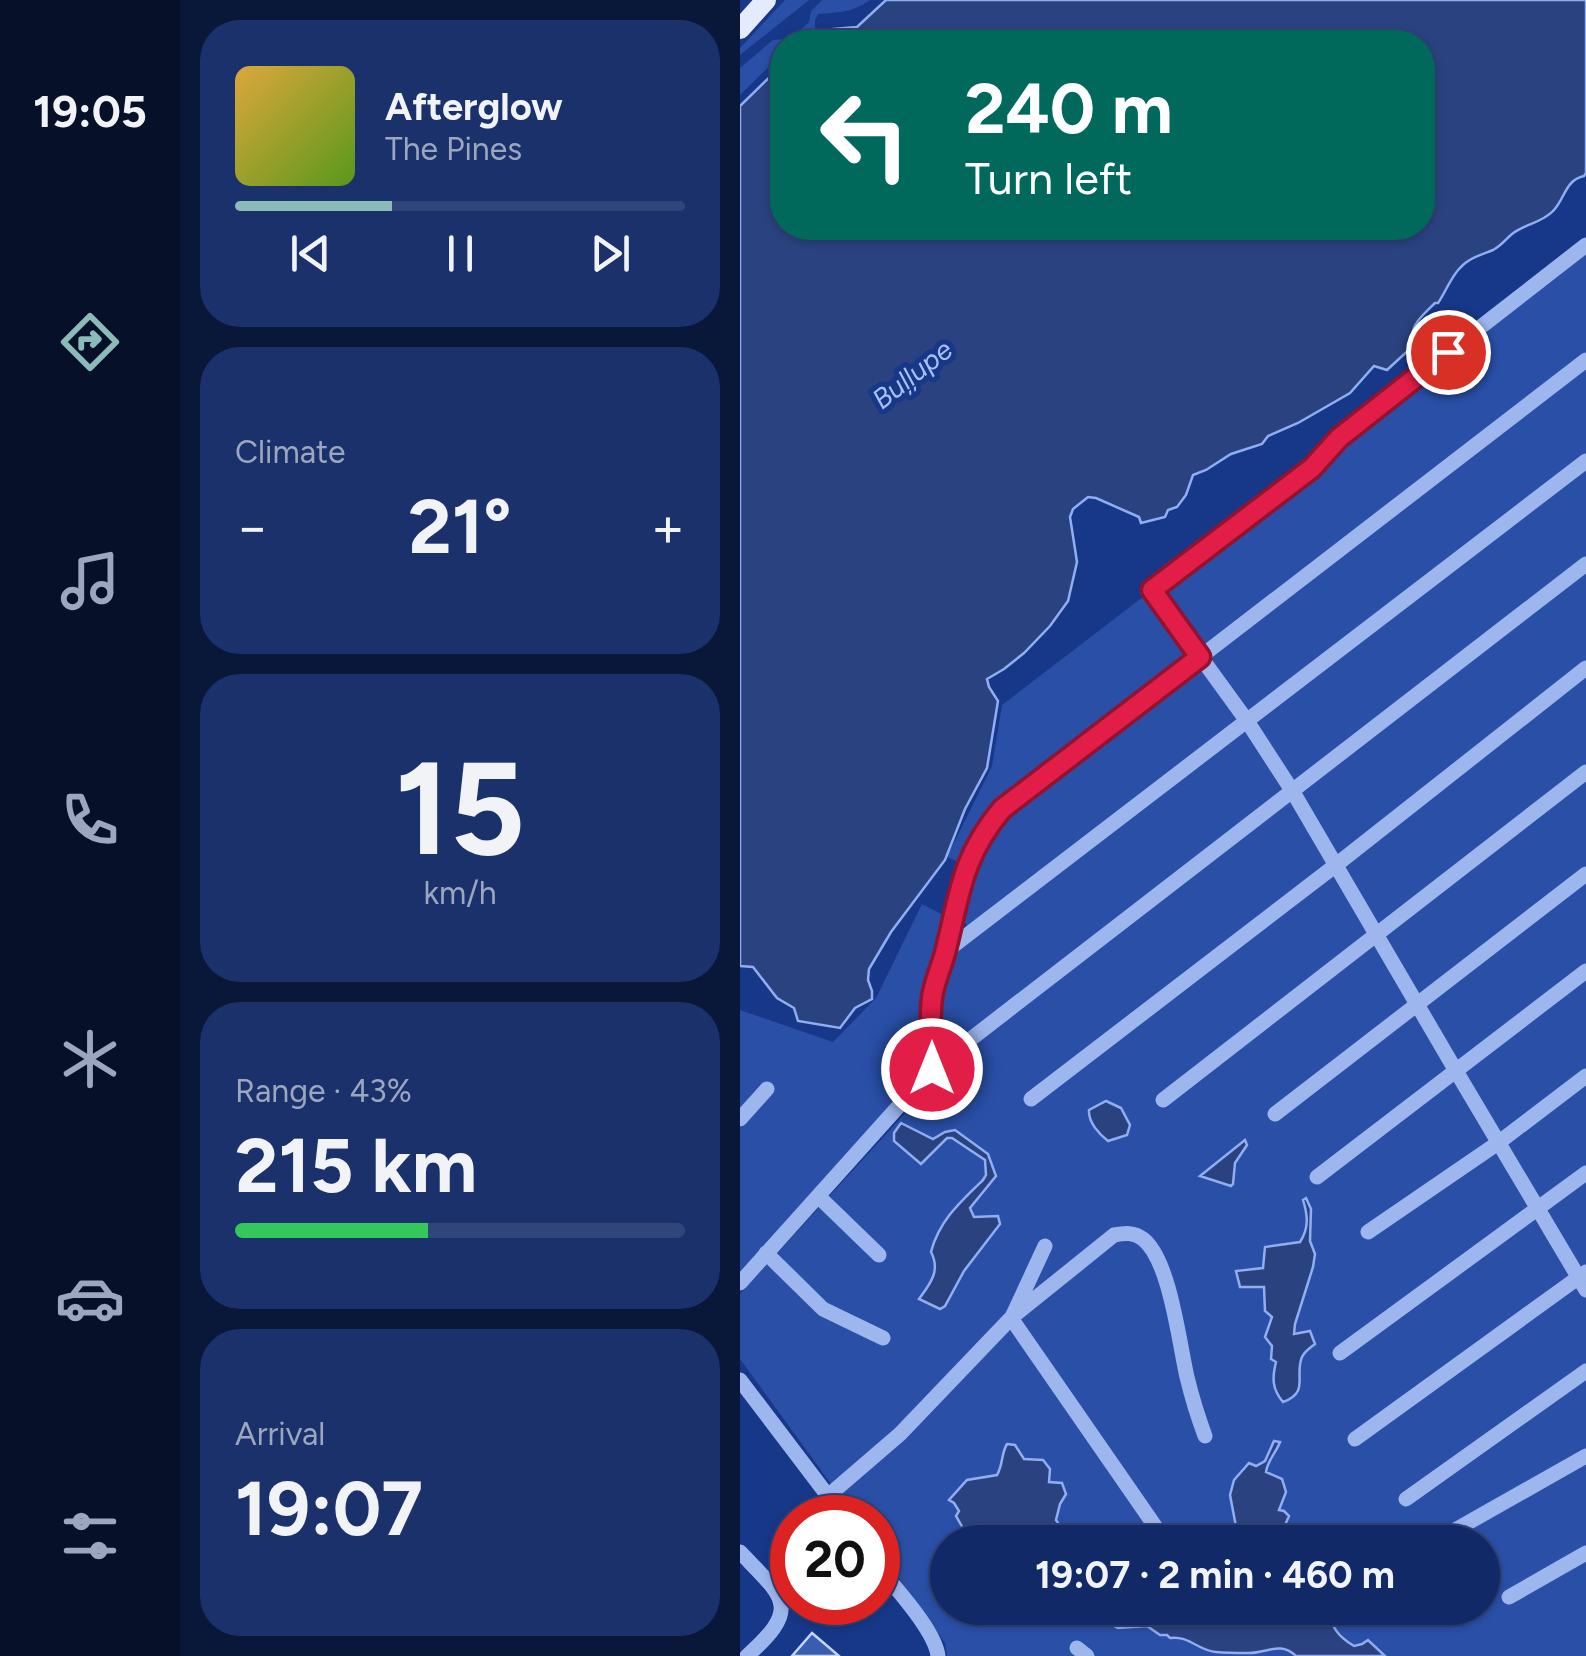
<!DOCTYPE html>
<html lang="en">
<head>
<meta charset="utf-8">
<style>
	:root { --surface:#112966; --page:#1a316c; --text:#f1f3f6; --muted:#9ca6bf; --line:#30457a; --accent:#8bbbb9 }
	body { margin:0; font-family:Figtree,sans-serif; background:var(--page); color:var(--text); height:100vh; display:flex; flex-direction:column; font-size:38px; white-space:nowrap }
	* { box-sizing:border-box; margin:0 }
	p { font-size:32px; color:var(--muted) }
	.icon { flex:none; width:55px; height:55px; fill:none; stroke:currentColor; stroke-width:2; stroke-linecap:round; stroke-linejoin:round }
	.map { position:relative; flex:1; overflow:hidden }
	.details { display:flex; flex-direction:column; gap:20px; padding:20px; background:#091738; width:560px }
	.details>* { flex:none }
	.guide { position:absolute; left:30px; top:30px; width:665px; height:210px; border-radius:40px; box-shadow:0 2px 8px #0004,0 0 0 2px var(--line); background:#00695c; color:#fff; overflow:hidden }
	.speed { position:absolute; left:30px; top:1495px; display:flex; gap:20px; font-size:50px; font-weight:700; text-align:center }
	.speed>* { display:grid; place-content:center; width:130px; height:130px; border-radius:50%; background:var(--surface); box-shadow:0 2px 8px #0004,0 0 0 2px var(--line); line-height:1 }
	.speed .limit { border:15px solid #d22; background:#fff; color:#111 }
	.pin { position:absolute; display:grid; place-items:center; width:85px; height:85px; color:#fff; margin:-42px; border:5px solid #fff; border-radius:50%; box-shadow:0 2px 10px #0007 }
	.me { position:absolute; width:110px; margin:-55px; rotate:0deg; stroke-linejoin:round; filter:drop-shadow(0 0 8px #0008) }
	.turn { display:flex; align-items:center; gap:35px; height:210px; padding:0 30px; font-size:45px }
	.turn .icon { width:130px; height:130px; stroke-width:2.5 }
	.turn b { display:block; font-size:70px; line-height:85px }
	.big { font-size:75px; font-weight:700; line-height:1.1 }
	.details .card { flex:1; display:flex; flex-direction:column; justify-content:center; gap:15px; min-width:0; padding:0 35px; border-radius:40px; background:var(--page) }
	.details .dial { align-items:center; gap:0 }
	.dial b { font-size:130px; line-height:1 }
	.song { display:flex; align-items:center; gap:30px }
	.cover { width:120px; height:120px; border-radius:15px; background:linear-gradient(135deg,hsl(40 70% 55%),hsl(90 70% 35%)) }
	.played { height:10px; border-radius:5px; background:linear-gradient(90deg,var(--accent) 35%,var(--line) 35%) }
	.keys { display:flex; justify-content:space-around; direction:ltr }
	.heat { display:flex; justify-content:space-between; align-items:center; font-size:55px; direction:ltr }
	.charge { height:15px; border-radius:8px; background:linear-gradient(90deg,#34c759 43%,var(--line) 0) }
	.trip { position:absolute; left:190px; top:1525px; width:570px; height:100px; border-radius:50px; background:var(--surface); box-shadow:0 2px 8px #0004,0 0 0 2px var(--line); font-weight:700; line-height:100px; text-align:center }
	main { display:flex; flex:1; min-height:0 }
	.dock { display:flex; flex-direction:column; width:180px; justify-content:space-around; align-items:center; background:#071029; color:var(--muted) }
	.dock .icon { width:70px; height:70px }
	.dock .active { color:var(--accent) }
	.dock b { font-size:45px; color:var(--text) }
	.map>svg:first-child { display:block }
</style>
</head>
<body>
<main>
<nav class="dock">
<b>19:05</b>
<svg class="icon active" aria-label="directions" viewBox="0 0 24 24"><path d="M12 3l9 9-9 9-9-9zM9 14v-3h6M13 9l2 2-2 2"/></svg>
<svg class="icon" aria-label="music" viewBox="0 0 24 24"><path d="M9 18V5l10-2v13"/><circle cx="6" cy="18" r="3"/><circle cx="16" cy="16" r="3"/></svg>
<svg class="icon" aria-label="phone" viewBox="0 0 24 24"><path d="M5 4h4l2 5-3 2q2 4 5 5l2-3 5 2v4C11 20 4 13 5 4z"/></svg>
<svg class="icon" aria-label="climate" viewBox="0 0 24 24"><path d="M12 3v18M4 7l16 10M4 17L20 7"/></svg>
<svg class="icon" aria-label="car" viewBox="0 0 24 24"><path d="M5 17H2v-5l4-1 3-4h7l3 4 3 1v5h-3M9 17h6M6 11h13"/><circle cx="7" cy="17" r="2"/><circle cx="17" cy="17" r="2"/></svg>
<svg class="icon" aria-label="filters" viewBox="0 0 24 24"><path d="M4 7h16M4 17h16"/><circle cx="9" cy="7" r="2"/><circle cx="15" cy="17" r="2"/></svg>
</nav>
<section class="details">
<div class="card">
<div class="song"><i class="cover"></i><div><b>Afterglow</b><p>The Pines</p></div></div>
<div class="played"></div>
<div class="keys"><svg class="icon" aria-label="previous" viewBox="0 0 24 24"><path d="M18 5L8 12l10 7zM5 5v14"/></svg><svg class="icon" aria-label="pause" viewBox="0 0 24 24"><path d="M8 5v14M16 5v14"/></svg><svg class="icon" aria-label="next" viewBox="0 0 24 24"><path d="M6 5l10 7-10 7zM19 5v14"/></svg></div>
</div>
<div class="card"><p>Climate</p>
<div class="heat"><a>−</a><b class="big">21°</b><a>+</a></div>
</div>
<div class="card dial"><b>15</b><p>km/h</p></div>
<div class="card"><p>Range · 43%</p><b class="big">215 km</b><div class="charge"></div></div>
<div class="card"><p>Arrival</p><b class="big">19:07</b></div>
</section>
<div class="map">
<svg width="846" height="1656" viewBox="0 0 846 1656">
	<rect width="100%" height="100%" fill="#173788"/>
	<path fill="#294fa7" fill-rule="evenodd" d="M45,0H69L0,55V48Z
		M82,0H130C115,12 97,13 78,14L75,20V30L61,39L56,34L69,22L71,11Z
		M42,39L51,40V42H42V54L0,95V68L33,40Z
		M846,245V1656H207L205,1643L138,1549V1518L115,1517L0,1359V1294L210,1064L197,1045L201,993L209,953L235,934L224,922L216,917L231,867L207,857L252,766L262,705L571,468ZM208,1542H742V1608H208Z
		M182,904L205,916L184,1009L185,1069L0,1274V1128L34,1091L0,1111V1010L93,1042L136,998Z"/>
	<path fill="#2a427f" stroke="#90aef1" stroke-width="2.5" d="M146,0H846V173L844,176C825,180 825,199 813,211C802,223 784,224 772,234C765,240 761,246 753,250C741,255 728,258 719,269C710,279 705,293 698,303H695C682,316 668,326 673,346L647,370L634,366L610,393L558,423L528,436L522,444L491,454L466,470L453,475L446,495L437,507L428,510L425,517L401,523L399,517L356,498L348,497L333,509L330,517L337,562L328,601L310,626L284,653L264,669L247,679L249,687L258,701L247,768L225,809L205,860L151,932L129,969L128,980L132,991V999L115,1008L100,1028L58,1021L54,1008L37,998L13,967L0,966V106L42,65V228H682V42H66L93,29L117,27Z
		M366,1101L381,1108L390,1125L387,1135L368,1141C359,1134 348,1122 349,1110Z
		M161,1123L193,1139L205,1132L215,1130L248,1154L256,1176L230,1208L234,1217L258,1216L260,1224L224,1271L205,1306L200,1309L179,1299C190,1284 201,1271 191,1252C199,1221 220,1202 243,1180L246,1175L245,1160L212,1138H207L181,1164L154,1141V1133Z
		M505,1140L507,1145L495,1163L493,1184L491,1186L460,1176Z
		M566,1198L571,1209L570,1241L575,1254L573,1267L555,1324L554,1334L570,1331L575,1344C570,1348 565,1351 562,1357C554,1376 570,1392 543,1402C532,1389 532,1378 536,1362L531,1359L532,1346L525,1337L532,1317L525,1311L524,1287H500L496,1271L523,1268L525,1247L560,1242C569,1228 568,1216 563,1200Z
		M534,1441L540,1442C536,1453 527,1461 526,1472L542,1479L546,1492L539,1510L544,1511L549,1516L542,1532L547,1537L558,1533L562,1542H499L490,1495L494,1480L509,1463L516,1466L525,1461Z
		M267,1444L275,1445L284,1459L303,1460L310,1469L309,1482L322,1483L326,1494L320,1504L316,1520L330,1542H231L216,1516L219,1511L214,1503L209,1500L227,1480L257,1475C263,1465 261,1454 267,1444Z
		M338,1608H593C588,1626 599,1637 614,1646L622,1644L628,1640L645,1656H556C540,1641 528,1653 509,1653C499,1653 487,1653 476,1652C459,1651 448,1635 430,1638L427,1635H420L407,1626L378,1628Z"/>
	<path fill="#3b5db0" stroke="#c4d4fa" stroke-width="2.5" d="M72,1633L99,1656H52Z"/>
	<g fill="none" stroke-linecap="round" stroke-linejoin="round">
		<path stroke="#9eb6ee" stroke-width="15" d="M846,245L599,437L571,468L412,590L507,721L553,792L716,1071L846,1290
			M205,952L846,461
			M192,1069V1003L216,897L226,868L245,831L263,809L846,360
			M291,1099L596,865L846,668
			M423,1100L846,772
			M535,1114L846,874
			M0,1119L27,1089
			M577,1177L846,971
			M78,1196L139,1255
			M628,1232L758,1143L846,1076
			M26,1253L83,1309L143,1338
			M0,1283L192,1069L846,564
			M273,1315L305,1246
			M271,1318L374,1235C385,1233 394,1232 403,1239C430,1260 439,1343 447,1377C452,1398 458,1417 465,1436
			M600,1353L846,1173
			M0,1380L88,1496
			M615,1439L846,1272
			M666,1499L846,1371
			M102,1518L88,1496L160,1434L271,1318L426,1542
			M694,1542L846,1456
			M0,1552C44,1598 62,1607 7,1656
			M138,1566C155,1588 195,1630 198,1656
			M769,1597L846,1553
			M337,1648L347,1656"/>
		<path stroke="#e5ebff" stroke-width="20" d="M0,29L26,0"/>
	</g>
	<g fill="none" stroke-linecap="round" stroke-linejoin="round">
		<g stroke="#92132f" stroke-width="25">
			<path id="route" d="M192,1069C192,1046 189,1021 192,998C194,982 201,968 205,953C220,894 221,858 262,809L460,657L412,590L572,468L599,438L708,352"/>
		</g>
		<use href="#route" stroke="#e11d48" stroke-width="18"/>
	</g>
	<g text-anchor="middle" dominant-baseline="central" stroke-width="10" stroke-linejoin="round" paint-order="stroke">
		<g font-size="28" font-style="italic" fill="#a9c0f5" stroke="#173788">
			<text transform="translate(172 374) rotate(-38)">Buļļupe</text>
		</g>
	</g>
</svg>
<div class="speed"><div class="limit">20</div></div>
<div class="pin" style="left:708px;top:352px;background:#d93025"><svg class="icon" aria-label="arrive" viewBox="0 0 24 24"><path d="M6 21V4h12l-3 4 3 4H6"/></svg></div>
<svg class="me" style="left:192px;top:1069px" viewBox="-20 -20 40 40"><circle r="17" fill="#e11d48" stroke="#fff" stroke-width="3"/><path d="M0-11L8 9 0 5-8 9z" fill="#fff"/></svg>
<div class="trip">19:07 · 2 min · 460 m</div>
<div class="guide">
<div class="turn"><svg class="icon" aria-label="left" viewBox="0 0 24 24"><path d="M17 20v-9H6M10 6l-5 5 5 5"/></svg><div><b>240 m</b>Turn left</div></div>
</div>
</div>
</main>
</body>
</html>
